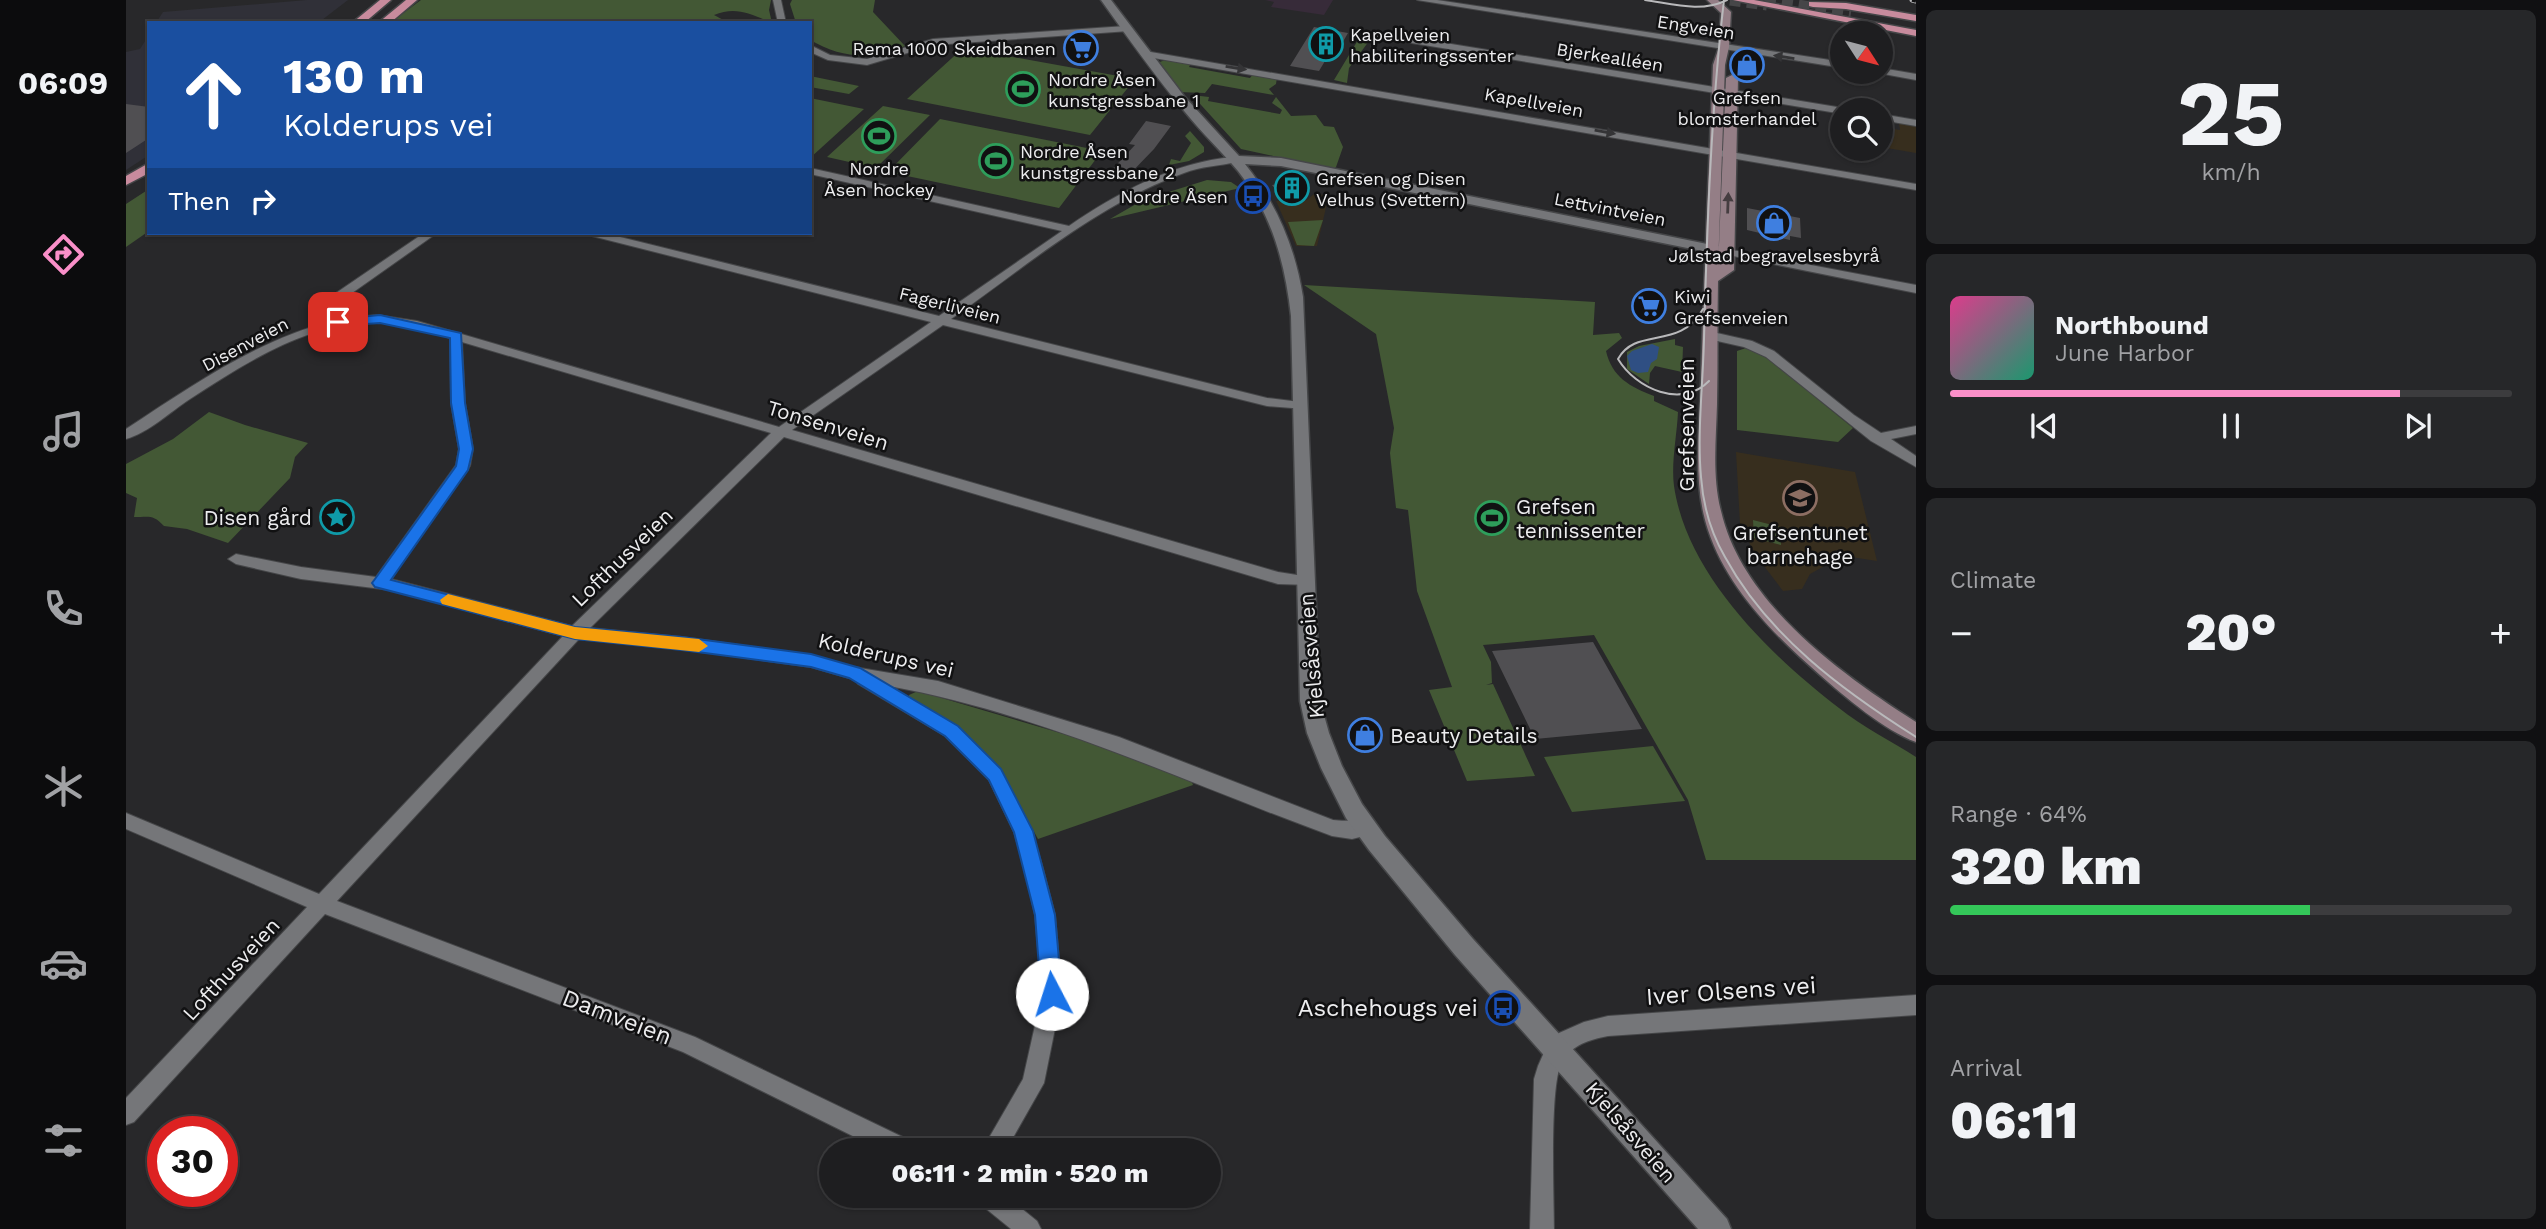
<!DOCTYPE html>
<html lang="en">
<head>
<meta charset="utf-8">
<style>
	:root { --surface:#1e1e20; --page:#262729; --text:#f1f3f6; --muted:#a1a2a5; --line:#3c3c3e; --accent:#fa8fc8 }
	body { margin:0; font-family:"Work Sans",sans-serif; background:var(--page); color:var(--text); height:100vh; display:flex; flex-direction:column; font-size:26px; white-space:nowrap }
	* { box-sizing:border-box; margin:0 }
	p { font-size:23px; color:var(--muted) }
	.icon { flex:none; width:38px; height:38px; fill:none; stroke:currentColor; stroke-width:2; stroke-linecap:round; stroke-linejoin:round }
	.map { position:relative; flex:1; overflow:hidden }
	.side { display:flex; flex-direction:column; gap:10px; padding:10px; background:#101012; width:630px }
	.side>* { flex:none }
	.banner { position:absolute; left:21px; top:21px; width:665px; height:214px; border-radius:0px; box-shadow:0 2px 5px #0004,0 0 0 2px var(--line); background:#1a4fa0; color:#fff; overflow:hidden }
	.needle { width:46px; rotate:126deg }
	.fabs { position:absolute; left:1704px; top:21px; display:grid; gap:14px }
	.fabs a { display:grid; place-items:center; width:63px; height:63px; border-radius:50%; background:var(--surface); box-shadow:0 2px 5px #0004,0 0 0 2px var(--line); font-size:35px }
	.speed { position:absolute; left:21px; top:1116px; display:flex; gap:14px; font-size:35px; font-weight:700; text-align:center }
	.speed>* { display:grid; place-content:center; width:91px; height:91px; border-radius:50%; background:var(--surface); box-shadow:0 2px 5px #0004,0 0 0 2px var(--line); line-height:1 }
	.speed .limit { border:10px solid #d22; background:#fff; color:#111 }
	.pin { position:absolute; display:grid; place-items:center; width:60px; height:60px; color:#fff; margin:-30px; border-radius:14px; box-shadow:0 4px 10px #0006 }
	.me { position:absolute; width:77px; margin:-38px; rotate:355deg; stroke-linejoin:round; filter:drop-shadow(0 0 5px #0008) }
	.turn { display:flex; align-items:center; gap:24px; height:147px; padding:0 21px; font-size:32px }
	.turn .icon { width:91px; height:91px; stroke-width:2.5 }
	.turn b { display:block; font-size:49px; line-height:60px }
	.then { display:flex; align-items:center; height:66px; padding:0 21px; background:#0003; gap:14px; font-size:26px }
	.big { font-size:52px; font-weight:800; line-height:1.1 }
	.side .widget { flex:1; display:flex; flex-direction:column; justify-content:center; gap:10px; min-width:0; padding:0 24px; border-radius:10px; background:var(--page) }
	.side .dial { align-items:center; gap:0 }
	.dial b { font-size:91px; line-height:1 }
	.song { display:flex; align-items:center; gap:21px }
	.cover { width:84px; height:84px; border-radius:10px; background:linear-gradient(135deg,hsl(330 70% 55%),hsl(160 70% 35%)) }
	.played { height:7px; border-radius:4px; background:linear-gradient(90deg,var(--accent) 80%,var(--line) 80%) }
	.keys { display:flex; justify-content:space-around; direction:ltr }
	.heat { display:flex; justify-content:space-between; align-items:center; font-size:38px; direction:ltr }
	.charge { height:10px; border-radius:5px; background:linear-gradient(90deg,#34c759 64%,var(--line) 0) }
	.trip { position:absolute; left:693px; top:1138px; width:402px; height:70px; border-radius:35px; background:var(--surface); box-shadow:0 2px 5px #0004,0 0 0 2px var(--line); font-weight:800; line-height:70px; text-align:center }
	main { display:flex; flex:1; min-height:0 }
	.tab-bar { display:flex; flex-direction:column; width:126px; justify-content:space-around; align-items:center; background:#0c0c0d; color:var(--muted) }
	.tab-bar .icon { width:49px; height:49px }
	.tab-bar .selected { color:var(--accent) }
	.tab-bar b { font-size:32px; color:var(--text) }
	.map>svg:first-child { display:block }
</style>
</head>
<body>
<main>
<nav class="tab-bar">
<b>06:09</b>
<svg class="icon selected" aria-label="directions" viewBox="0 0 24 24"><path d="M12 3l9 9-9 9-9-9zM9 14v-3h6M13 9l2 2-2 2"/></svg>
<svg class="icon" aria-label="music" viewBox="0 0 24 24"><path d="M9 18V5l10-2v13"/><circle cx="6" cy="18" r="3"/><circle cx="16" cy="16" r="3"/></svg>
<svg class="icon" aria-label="phone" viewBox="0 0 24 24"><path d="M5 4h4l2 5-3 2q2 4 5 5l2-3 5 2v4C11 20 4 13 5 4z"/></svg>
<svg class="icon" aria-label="climate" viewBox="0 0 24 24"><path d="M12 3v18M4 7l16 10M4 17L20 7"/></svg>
<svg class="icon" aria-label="car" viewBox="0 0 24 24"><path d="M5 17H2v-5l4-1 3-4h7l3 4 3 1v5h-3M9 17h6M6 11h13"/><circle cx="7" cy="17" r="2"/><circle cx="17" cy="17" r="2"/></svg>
<svg class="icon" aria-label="filters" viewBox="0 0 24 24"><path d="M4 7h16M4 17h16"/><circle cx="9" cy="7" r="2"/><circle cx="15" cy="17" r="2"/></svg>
</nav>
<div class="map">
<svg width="1790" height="1229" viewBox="0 0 1790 1229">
	<rect width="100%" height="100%" fill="#28282a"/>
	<path fill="#303038" d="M181,0H222L192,23H30L37,12Z
		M23,35V155L0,170V52L14,49Z"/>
	<path fill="#372b39" d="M1139,0H1207L1198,15L1145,7L1148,2Z"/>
	<path fill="#372e1e" d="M1773,123L1790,126V153L1755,147V127L1774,130Z
		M1188,194L1198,195L1202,199L1191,246H1170L1150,201L1181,200Z
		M1610,452L1729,472L1751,561L1725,557L1726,562L1702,564L1684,574L1676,589L1657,591L1629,554L1614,524Z"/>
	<path fill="#435835" d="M295,0H645L643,10L646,23C625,14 610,6 588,15L603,23H315L306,19L299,23H264Z
		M666,0H749L747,12L779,46C745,61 716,58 684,40V23H670L664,4Z
		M1235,35L1246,37L1223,68L1221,83L1208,80Z
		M837,48L1009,79L964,135L781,99Z
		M1042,59L1065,63L1063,67L1124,78L1127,74L1151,77L1150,84L1143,89L1148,95L1086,84L1079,93L1052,92L1031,63Z
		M684,76L733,86L723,94L684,87Z
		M1066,95L1083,97L1082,101L1154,114L1156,110L1146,103L1150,97L1165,116L1190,115L1198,126L1208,127L1217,147L1210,167L1208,169L1115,149Z
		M684,98L738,109L684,158Z
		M757,106L804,115L750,168L701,157Z
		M814,119L976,151L933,208L762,172Z
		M1064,131L1078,147V152L1063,161L1043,165L1045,159L1054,161L1065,143L1059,136Z
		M1081,180L1105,182L1114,188L984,219L1017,200Z
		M23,189V231L0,247V204Z
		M1197,220L1188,246L1171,245L1162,222Z
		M1178,285L1469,302L1467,335L1493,333L1496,338L1480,351C1486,377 1504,387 1528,396V401L1552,412C1551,435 1545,463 1548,486C1561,575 1645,656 1713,708C1737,727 1765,741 1790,757V860H1580L1562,800L1468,635L1357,645L1365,662L1366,683L1360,685L1367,684L1409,776L1341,781L1303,690L1326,687L1291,591L1282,510L1270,508L1264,453L1268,428L1250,334Z
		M1549,339V345L1557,347L1556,372L1529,366L1524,373L1523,384L1501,369V352L1513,346Z
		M1620,348L1639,356L1727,428L1712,442L1611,430V351Z
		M83,412L119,425L182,443L169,457L164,478L102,543L61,529L38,526C27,514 23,517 8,517L11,498L0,493V464L47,439Z
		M1627,520L1654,527L1655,545L1628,538Z
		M792,691L948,737L1064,777L1067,785L912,839L878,777L783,698V695Z
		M1527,746L1559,801L1446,812L1418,757Z"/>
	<path fill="#2f4f83" d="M1526,344L1533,347L1531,359L1525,363L1522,372L1512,373L1505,370L1501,356L1506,351Z"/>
	<path fill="#504f52" d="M1188,27L1222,33L1207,59L1199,61L1193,71L1164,66Z
		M0,104L23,107V138L0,153Z
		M1020,121L1045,126L1028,149L999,179L982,174L1009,145L1003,144Z
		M1168,181L1181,197L1158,200L1146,185Z
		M1621,208L1674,218L1675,238L1664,236V240L1621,230Z
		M1467,642L1516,729L1409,739L1366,651Z"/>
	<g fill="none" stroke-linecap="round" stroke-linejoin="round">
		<path stroke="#464648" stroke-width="11" stroke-dasharray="11 6" stroke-linecap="butt" d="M1604,0L1641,5
			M1639,0L1725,13"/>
		<g stroke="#454648" stroke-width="2">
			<path id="minor" d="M647,0H655L660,23H652Z
				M1291,0H1311L1717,62V68Z
				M1000,26L1004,29L1003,31L808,45L741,65L702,60L684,52V45L704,55L741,59L807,39Z
				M1246,31L1717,108L1721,110H1717V114L1243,36L1242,34Z
				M1019,51L1790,184V190L1016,56L1015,54Z
				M1755,68L1790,74V80L1752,73L1755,72Z
				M1755,114L1790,120V126L1755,120Z
				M1107,157L1111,158V162C1093,166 1075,166 1058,173C972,204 899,267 825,319L1141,398L1174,402L1179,403V409L1141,406L817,325L666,430L1152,572L1184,577L1187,581L1184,585L1152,584L658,437L464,628L556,637L685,655L728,667L812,681L993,737L1207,820C1219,822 1238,819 1246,822L1249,828L1246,834L1226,839L1206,836C1060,783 918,714 763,686L831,726L875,770L906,831L917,869L929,915L936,994L918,1083L880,1150H856L897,1079L916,994L909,915L899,869L888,832L863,780L819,736L732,684L730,680L685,667L556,649L453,639L211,901L569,1037L787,1142L790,1150H755L557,1052L199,914L8,1122L0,1125V1098L181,907L0,829V813L193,894L437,636L264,590L175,579L110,564L102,559L110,554L175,567L250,577L330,465L333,449L325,403L324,338C303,332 283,325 261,323C189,317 121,362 64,399C44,412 22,433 0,439V429C66,386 129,341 206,321L202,307L210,293L298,233H311L219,298L214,307L217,318L251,315L291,321L653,427L805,322L462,235L461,233H478L813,316L936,231L684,174V168L943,226C991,193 1048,162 1107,157ZM336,342L645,433L446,626L265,579L344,466L347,449L339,403Z
				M1601,249L1790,285V293L1597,254V250Z
				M1582,331L1626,341L1648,351L1728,415L1755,433L1790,426V434L1765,439L1790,456V467L1745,441L1640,357L1618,347L1578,338V332Z
				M1790,995V1015L1482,1036C1463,1040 1447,1044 1436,1062C1423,1084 1428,1197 1428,1229H1404L1408,1079L1412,1066L1420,1048L1433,1033L1458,1022L1482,1016Z
				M850,1195H879L911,1221L915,1229H885L853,1203Z"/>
		</g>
		<g stroke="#454648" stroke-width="3">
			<path id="tertiary" d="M975,0H985L1058,96L1113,156L1155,158L1601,248L1608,252L1601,256L1155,166L1119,164C1151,204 1169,247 1177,297L1194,701L1203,733L1216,766L1236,804L1259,836L1347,939L1601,1219L1605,1229H1572L1329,955L1243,850L1220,818L1195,768L1181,733L1174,701L1165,316C1159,263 1146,214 1112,171C1096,152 1076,133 1059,112C1029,76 1002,38 975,0Z"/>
		</g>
		<g stroke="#454648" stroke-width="3">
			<path id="secondary" d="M1581,0H1592L1605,12L1603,47L1599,65L1592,269L1600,78L1606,75L1612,78L1608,270L1592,281C1591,322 1592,363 1591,404C1590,440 1586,476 1595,511C1616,603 1715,674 1790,722V742C1759,731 1719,697 1694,675C1649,636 1601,588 1582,530C1566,482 1574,431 1575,382C1578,276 1583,172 1587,65L1593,47L1595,13Z"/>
		</g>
		<g stroke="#454648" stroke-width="3">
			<path id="trunk" d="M254,0H265L238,23H226Z
				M280,0H291L264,23H252Z
				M1607,0H1628L1790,30V36Z
				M1683,2L1720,3L1790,15V21L1720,9L1687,7L1683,6Z
				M23,163V173L0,185V176Z"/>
		</g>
		<use href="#minor" fill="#757679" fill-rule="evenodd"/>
		<use href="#tertiary" fill="#757679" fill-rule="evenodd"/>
		<use href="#secondary" fill="#947e86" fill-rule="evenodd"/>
		<use href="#trunk" fill="#c88b9d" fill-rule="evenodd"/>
		<path stroke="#b9b9bb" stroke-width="2" d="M1519,0C1547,4 1575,13 1601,0
			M1598,0C1585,112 1581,226 1578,339C1577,384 1571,432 1575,477C1577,504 1585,533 1599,557C1642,636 1716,690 1790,737
			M1577,309C1554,351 1510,326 1492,359C1510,389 1556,409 1583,381"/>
		<g stroke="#b9b9bb" stroke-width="5">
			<path id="rail" d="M1786,0L1790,1"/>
		</g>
		<use href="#rail" stroke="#111112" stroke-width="3.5" stroke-dasharray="10" stroke-linecap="butt"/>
	</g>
	<defs><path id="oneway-solid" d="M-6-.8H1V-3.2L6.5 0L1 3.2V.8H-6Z" transform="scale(1.75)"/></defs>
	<g fill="#343436">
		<use href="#oneway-solid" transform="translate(1658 57) rotate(-171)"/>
		<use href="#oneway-solid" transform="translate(1110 68) rotate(9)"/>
		<use href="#oneway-solid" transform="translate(1479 132) rotate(10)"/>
	</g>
	<use fill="#453d40" href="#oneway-solid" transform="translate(1602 203) rotate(-88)"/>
	<path fill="#1a73e8" stroke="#114b97" stroke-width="2" d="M254,315L335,333L339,403L347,449L342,470L265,580L449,627L556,637L685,654L734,668L832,726L875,769L907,831L929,915L936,994L933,1001L926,1004L918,1001L915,994L909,915L888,832L863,780L819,736L723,678L685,667L556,650L449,639L249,587L246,583L249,579L330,466L333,449L325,403L324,338L254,323L212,326L206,322L212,319Z"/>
	<path fill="#f59e0b" d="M322,594L449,627L573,639L582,646L573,652L449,639L316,604L314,600Z"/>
	<defs>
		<g id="building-ring" transform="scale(1.75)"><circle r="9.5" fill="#111112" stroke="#0f9aa8" stroke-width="1.5"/><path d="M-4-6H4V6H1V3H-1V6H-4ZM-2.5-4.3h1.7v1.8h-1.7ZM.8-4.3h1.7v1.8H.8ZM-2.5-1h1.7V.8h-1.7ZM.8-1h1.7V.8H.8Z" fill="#0f9aa8"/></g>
		<g id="supermarket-ring" transform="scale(1.75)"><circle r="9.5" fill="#111112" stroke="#3f7fe0" stroke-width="1.5"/><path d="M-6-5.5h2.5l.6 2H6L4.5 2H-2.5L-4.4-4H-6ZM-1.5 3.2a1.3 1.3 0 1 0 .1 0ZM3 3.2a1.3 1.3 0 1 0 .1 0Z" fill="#3f7fe0"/></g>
		<g id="shop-ring" transform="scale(1.75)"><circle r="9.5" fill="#111112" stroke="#3f7fe0" stroke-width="1.5"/><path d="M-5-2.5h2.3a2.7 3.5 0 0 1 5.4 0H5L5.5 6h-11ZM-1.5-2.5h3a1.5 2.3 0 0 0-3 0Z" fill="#3f7fe0"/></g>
		<g id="stadium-ring" transform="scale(1.75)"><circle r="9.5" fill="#111112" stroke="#2e9e5b" stroke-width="1.5"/><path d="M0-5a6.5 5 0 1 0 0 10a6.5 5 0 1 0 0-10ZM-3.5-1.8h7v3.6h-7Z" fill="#2e9e5b"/></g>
		<g id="bus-ring" transform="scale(1.75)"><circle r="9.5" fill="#111112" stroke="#1a4fb4" stroke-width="1.5"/><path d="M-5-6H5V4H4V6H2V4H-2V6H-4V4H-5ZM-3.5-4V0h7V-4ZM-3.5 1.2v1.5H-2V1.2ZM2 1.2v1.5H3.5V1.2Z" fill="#1a4fb4"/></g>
		<g id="school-ring" transform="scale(1.75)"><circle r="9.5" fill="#111112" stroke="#8d6e63" stroke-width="1.5"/><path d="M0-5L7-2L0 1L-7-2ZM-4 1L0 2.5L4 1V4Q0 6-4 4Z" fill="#8d6e63"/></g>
		<g id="sight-ring" transform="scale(1.75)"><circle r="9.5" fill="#111112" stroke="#0f9aa8" stroke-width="1.5"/><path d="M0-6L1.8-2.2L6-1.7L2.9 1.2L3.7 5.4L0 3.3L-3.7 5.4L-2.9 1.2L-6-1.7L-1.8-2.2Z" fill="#0f9aa8"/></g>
	</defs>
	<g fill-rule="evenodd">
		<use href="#building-ring" x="1200" y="44"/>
		<use href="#supermarket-ring" x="955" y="48"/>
		<use href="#shop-ring" x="1621" y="65"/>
		<use href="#stadium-ring" x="897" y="89"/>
		<use href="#stadium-ring" x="753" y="136"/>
		<use href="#stadium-ring" x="870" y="161"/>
		<use href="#building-ring" x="1166" y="188"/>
		<use href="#bus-ring" x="1127" y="196"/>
		<use href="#shop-ring" x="1648" y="223"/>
		<use href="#supermarket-ring" x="1523" y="306"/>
		<use href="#school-ring" x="1674" y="498"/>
		<use href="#sight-ring" x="211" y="517"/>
		<use href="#stadium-ring" x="1366" y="518"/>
		<use href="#shop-ring" x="1239" y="735"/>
		<use href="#bus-ring" x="1377" y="1008"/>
	</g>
	<g text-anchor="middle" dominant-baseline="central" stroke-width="5" stroke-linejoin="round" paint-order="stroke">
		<g font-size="18" fill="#ededef" stroke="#111112">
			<text transform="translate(1570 27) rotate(9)">Engveien</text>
			<text transform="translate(1484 57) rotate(9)">Bjerkealléen</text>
			<text transform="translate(1408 102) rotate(10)">Kapellveien</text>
			<text transform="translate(1484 209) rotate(11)">Lettvintveien</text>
			<text transform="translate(824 305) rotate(14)">Fagerliveien</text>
			<text transform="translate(119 344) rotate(-28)">Disenveien</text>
		</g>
		<g font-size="18" fill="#ededef" stroke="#111112" text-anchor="start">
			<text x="1224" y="34">Kapellveien<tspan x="1224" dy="21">habiliteringssenter</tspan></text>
			<text x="930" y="48" text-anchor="end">Rema 1000 Skeidbanen</text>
			<text x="922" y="79">Nordre Åsen<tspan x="922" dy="21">kunstgressbane 1</tspan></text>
			<text x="1621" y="97" text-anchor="middle">Grefsen<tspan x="1621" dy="21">blomsterhandel</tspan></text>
			<text x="894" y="151">Nordre Åsen<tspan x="894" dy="21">kunstgressbane 2</tspan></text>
			<text x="753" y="168" text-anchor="middle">Nordre<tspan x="753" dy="21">Åsen hockey</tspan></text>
			<text x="1190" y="178">Grefsen og Disen<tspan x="1190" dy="21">Velhus (Svettern)</tspan></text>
			<text x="1102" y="196" text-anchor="end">Nordre Åsen</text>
			<text x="1648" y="255" text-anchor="middle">Jølstad begravelsesbyrå</text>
			<text x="1548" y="296">Kiwi<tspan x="1548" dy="21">Grefsenveien</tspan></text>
		</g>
		<g font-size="21" fill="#ededef" stroke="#111112">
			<text transform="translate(702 425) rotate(17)">Tonsenveien</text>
			<text transform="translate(1560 425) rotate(-90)">Grefsenveien</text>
			<text transform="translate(496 557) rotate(-44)">Lofthusveien</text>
			<text transform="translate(760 655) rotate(13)">Kolderups vei</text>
			<text transform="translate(1185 656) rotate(-95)">Kjelsåsveien</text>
			<text transform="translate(105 969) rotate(-47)">Lofthusveien</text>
			<text transform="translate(1505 1132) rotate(49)">Kjelsåsveien</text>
		</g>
		<g font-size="21" fill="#ededef" stroke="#111112" text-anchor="start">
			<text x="1390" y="506">Grefsen<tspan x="1390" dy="24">tennissenter</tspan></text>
			<text x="186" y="517" text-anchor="end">Disen gård</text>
			<text x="1674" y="532" text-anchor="middle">Grefsentunet<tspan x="1674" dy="24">barnehage</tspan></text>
			<text x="1264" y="735">Beauty Details</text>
		</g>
		<g font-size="24" fill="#ededef" stroke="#111112">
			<text transform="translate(1605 991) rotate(-4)">Iver Olsens vei</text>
			<text transform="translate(491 1017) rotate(21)">Damveien</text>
		</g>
		<g font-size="24" fill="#ededef" stroke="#111112" text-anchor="end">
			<text x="1352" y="1008">Aschehougs vei</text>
		</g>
	</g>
</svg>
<div class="fabs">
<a><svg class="needle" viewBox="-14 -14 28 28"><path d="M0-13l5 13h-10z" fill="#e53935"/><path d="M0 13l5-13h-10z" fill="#a1a2a5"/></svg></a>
<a><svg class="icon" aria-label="search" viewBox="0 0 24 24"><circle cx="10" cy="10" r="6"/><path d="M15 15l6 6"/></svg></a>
</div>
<div class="speed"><div class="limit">30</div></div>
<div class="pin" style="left:212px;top:322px;background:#d93025"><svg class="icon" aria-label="arrive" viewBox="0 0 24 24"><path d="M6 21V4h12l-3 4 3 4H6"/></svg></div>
<svg class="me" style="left:926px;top:994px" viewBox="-20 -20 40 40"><circle r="19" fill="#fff"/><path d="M0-13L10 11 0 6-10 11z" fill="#1a73e8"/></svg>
<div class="trip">06:11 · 2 min · 520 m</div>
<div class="banner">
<div class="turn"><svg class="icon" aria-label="ahead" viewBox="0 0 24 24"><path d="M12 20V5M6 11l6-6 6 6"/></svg><div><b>130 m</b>Kolderups vei</div></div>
<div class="then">Then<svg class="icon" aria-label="right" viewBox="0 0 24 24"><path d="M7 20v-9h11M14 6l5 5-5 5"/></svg></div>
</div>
</div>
<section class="side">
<div class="widget dial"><b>25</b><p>km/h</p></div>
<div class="widget">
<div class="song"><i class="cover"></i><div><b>Northbound</b><p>June Harbor</p></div></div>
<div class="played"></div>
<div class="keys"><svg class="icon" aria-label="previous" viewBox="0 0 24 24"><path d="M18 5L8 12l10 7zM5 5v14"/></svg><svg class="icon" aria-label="pause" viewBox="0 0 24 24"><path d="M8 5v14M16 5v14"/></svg><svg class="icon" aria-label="next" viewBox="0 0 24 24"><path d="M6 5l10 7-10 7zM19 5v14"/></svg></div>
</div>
<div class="widget"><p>Climate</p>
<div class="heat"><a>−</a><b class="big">20°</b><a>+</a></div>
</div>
<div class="widget"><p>Range · 64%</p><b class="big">320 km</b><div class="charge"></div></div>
<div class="widget"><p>Arrival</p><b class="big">06:11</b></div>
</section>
</main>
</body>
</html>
